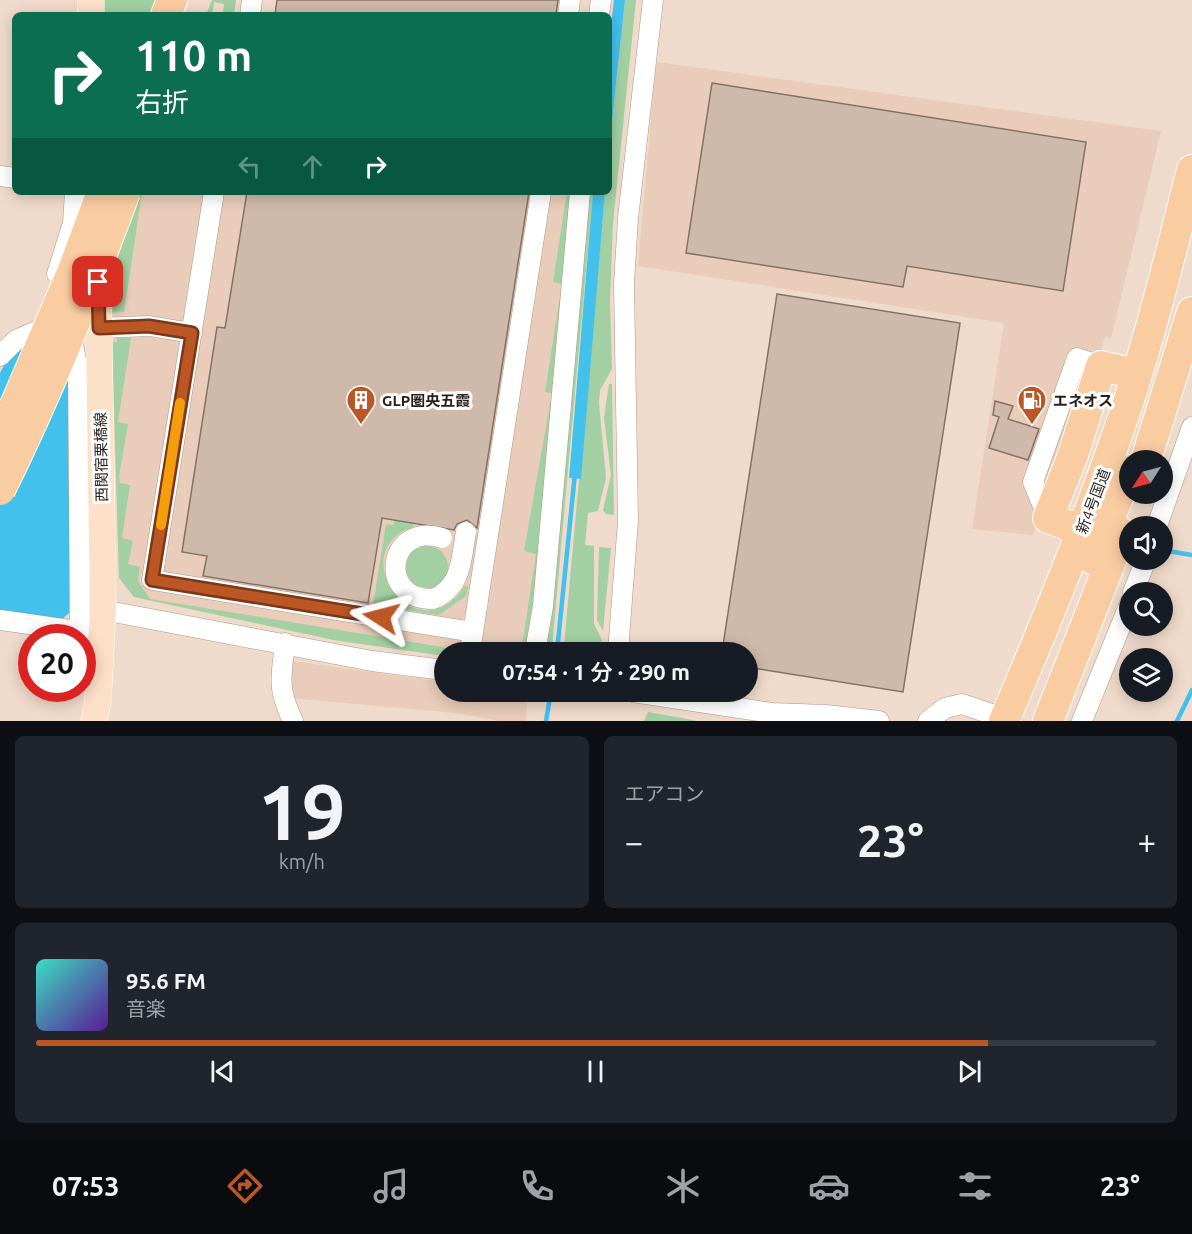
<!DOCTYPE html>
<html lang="ja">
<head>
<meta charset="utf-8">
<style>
	:root { --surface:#171b24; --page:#20242c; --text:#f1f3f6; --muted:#9ea1a6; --line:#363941; --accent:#bb5625 }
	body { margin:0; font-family:Ubuntu,"Noto Sans JP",sans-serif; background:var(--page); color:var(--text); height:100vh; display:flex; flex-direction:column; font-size:22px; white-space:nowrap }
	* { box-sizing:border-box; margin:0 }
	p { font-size:20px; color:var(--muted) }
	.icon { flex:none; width:33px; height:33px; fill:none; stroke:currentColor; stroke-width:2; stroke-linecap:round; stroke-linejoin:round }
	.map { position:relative; height:721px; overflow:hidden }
	.sheet { display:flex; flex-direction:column; gap:15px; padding:15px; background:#0d0f14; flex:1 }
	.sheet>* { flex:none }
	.guide { position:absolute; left:12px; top:12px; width:600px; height:183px; border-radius:9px; box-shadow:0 3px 15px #0003; background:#0b6e4f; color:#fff; overflow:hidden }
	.needle { width:39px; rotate:234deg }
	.fabs { position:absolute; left:1119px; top:450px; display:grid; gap:12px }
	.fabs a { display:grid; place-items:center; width:54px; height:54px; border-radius:50%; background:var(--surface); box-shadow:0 3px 15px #0003; font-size:30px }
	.speed { position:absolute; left:18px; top:624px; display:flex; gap:12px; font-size:30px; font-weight:700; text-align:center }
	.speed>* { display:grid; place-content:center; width:78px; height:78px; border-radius:50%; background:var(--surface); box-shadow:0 3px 15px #0003; line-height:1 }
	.speed .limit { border:9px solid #d22; background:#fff; color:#111 }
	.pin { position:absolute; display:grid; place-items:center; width:51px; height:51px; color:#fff; margin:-26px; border-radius:12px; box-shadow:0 3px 9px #0006 }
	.me { position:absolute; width:66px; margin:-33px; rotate:279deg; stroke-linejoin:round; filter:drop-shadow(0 0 4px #0008) }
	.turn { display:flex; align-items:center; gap:21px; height:126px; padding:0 24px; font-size:27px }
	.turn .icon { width:78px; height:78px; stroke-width:2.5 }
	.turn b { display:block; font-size:42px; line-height:51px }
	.lanes { display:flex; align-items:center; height:57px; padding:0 24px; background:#0003; justify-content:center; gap:30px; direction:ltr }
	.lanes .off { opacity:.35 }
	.big { font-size:45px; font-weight:600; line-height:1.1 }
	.sheet .tile { flex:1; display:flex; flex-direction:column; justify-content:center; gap:9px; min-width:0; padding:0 21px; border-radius:9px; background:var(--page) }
	.sheet .dial { align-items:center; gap:0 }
	.dial b { font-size:78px; line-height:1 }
	.song { display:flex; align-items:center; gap:18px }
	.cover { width:72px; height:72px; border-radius:9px; background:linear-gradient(135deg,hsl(170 70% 55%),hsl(270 70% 35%)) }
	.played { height:6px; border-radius:3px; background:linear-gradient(90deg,var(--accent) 85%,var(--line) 85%) }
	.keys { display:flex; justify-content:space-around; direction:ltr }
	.heat { display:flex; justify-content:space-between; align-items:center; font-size:33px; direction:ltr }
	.sheet .tiles { flex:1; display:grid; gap:15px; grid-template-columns:1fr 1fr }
	.tile:last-child { grid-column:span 2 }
	.trip { position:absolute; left:434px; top:642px; width:324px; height:60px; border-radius:30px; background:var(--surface); box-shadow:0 3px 15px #0003; font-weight:600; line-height:60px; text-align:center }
	.tab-bar { display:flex; height:96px; justify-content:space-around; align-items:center; background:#090b0e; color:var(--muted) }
	.tab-bar .icon { width:42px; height:42px }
	.tab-bar .active { color:var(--accent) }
	.tab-bar b { font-size:27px; color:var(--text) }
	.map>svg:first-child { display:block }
</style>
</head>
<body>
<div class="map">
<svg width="1192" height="721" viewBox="0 0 1192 721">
	<rect width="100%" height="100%" fill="#f0dacb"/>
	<path fill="#e9ccb9" d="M656,62L1161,131L1111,338L1105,337L1073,437L1033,535L972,529L1004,323L638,266Z
		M141,192H575L531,652L431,654L334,640L134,597L119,578L110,275Z
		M291,661L444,682V692L528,693L526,721H499L456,713L289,698Z"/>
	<path fill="#a3d0a2" d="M104,0H159L154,15H104Z
		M212,0H236L234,15L223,14L224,4L214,2L212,15H206Z
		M625,0H636L613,223L610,301L612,369L600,390L599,403L606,478L598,511L588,513L585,545L594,546V624L602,640L598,652H570V649L564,646L605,192H609V150Z
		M141,192H153L152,194L142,193L124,312L112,313L110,275Z
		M567,192H575L531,652H521L536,554L524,551L552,393L545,392L562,284L553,282Z
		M584,192H593L552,648L541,646Z
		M117,338H131L118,422L128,424L119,476L120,483L130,485L122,538L133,541L128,564L140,567L138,581L150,599L442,647L454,652H444V656L334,640L134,597L119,578L112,342H117Z
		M609,384H612L614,515L606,514L603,510L611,475L604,418Z
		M394,520L414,523L413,527C341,551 417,658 465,586L468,587L466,596L439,615L373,605L386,524L394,525Z
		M406 567a21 21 0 1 1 42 0a21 21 0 1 1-42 0Z
		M599,547L611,548L603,631L597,620Z
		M648,712L698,721H644Z"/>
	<path fill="#42c1ed" d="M614,0H625L609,150V43Z
		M593,192H605L581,479L569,478Z
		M51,331L70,376L69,613L62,619L0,610V373C13,347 25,343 51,331Z"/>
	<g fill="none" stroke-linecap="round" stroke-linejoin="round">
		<path stroke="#42c1ed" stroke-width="4.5" d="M1162,550L1192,555
			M557,652L575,473
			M546,721L551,692
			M1177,721L1192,690"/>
	</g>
	<path fill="#cfb9aa" stroke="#857164" stroke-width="1.5" d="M277,0H558L556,15H275Z
		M712,83L1086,142L1063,291L907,266L903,287L686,253Z
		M247,192H529L477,528L467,520L457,524L454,530L382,518L368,603L203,576L207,556L182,552L217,327L225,328Z
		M777,294L960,323L903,692L747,667V652H722Z
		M995,401L1013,406L1008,419L1039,429L1028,460L989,448L999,417L993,415Z"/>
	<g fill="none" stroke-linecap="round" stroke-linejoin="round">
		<g stroke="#ad988a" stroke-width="21">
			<path id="minor" d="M250,15L252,0
				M568,15L570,0
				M599,15L601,0
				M0,176L15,178
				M214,192L152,580L473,632
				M57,274L73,223L75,192
				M99,328L149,326L192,333
				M67,333L73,344L78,371L80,631
				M0,356L16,340L53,324
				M1048,518L1033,482L1077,358L1101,366
				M1157,526L1192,427
				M1133,592L1146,560
				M103,610L372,661L444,670
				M0,620L91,633
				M285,643C281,678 277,688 293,721
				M470,652L541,192
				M535,652L543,606L580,192
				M618,652L628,521L624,284L628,218L653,0
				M633,692L772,713L826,715L879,721
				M928,721L945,708L962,704L1012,721
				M1082,721L1130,603"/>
		</g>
		<g stroke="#fff" stroke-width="27">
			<path id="major" d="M91,0V15
				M94,721L98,700L103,610L98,269"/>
		</g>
		<g stroke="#fff" stroke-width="32">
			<path id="highway" d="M166,15L172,0
				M1146,460L1192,312
				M1082,530L1048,518L1073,455L1101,366L1136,374
				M1092,559L1130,470
				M1004,721C1049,616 1092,511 1128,403C1153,326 1172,248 1192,170
				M1048,721L1122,533"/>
		</g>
		<use href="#minor" stroke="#fff" stroke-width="20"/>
		<use href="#major" stroke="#fce0c7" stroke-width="26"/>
		<use href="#highway" stroke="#facca2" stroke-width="30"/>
		<g stroke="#ad988a" stroke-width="21" stroke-linecap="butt">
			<path id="minor-bridge" d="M442,538C388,521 376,600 433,599C462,587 461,560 466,532"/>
		</g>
		<g stroke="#fff" stroke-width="32" stroke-linecap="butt">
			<path id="highway-bridge" d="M0,440L72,273L102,192
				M0,490C48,393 88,293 125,192"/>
		</g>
		<use href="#minor-bridge" stroke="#fff" stroke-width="20"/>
		<use href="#highway-bridge" stroke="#facca2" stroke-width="30"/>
	</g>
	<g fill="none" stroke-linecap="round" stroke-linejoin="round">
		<g stroke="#7a3818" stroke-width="15">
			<path id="route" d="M98,282L99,328L149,326L192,333L152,580L381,617"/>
		</g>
		<use href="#route" stroke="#bb5625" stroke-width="10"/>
		<path stroke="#f59e0b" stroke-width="10" d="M161,525L180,403"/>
	</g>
	<defs>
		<g id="building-pin" transform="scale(1.5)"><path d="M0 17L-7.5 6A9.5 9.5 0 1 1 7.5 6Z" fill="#bb5625" stroke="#fff"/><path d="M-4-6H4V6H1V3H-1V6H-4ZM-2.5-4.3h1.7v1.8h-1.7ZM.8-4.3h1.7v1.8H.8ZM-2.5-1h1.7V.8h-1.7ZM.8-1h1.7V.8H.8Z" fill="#fff"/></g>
		<g id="fuel-pin" transform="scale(1.5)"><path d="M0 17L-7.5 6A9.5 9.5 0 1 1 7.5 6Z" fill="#bb5625" stroke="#fff"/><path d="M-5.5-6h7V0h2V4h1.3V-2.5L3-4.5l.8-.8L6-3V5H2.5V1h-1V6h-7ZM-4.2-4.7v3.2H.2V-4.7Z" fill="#fff"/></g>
	</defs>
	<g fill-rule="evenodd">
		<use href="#building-pin" x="361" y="400"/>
		<use href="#fuel-pin" x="1032" y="400"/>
	</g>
	<g text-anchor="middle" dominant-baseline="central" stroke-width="6" stroke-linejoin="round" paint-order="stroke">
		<g font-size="15" font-weight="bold" fill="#261e18" stroke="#fff" text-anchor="start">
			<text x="382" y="400">GLP圏央五霞</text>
			<text x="1053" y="400">エネオス</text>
		</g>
		<g font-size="15" fill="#261e18" stroke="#fff">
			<text transform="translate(101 457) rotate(-91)">西関宿栗橋線</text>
			<text transform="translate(1093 501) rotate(-69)">新4号国道</text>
		</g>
	</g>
</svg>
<div class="fabs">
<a><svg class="needle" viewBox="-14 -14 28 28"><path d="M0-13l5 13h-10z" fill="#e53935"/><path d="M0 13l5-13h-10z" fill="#9ea1a6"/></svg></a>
<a><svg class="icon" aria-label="sound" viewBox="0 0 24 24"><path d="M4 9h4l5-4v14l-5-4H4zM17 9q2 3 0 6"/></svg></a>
<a><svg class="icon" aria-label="search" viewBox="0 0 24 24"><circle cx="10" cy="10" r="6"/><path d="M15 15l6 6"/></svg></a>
<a><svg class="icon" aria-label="layers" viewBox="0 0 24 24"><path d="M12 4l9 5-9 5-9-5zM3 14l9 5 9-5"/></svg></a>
</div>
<div class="speed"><div class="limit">20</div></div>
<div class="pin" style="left:98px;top:282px;background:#d93025"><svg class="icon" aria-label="arrive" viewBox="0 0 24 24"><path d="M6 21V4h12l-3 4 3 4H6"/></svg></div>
<svg class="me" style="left:381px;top:617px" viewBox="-20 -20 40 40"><path d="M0-17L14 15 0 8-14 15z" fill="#bb5625" stroke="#fff" stroke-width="4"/></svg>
<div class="trip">07:54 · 1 分 · 290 m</div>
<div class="guide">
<div class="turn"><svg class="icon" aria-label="right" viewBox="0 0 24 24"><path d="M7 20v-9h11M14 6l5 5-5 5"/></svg><div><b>110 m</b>右折</div></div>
<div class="lanes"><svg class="icon off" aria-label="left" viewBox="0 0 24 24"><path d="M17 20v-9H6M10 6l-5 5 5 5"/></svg><svg class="icon off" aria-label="ahead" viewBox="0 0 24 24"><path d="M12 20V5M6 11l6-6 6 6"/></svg><svg class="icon" aria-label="right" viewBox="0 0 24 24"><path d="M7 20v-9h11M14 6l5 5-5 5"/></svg></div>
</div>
</div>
<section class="sheet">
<div class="tiles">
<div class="tile dial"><b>19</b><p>km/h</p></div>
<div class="tile"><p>エアコン</p>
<div class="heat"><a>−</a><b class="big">23°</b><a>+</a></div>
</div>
<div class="tile">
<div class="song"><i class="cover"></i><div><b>95.6 FM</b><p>音楽</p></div></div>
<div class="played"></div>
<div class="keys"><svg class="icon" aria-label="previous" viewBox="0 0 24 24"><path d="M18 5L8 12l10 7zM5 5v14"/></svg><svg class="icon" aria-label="pause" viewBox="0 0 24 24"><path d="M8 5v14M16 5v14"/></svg><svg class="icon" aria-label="next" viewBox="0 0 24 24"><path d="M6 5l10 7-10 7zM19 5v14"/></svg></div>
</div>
</div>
</section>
<nav class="tab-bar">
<b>07:53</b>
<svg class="icon active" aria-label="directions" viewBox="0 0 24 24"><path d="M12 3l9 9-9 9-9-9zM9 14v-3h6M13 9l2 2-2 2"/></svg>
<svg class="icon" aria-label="music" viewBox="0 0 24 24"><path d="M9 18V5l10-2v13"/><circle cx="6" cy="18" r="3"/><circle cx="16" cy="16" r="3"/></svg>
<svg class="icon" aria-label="phone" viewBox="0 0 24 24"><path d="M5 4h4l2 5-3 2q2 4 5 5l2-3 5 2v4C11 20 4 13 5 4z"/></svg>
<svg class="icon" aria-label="climate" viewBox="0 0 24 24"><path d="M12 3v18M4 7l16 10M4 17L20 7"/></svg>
<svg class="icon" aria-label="car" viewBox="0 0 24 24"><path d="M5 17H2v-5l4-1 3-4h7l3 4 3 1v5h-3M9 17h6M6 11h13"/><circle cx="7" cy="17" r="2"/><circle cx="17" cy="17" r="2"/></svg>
<svg class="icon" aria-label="filters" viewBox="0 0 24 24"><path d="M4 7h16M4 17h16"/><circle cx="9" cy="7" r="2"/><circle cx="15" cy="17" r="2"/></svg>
<b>23°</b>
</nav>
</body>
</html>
